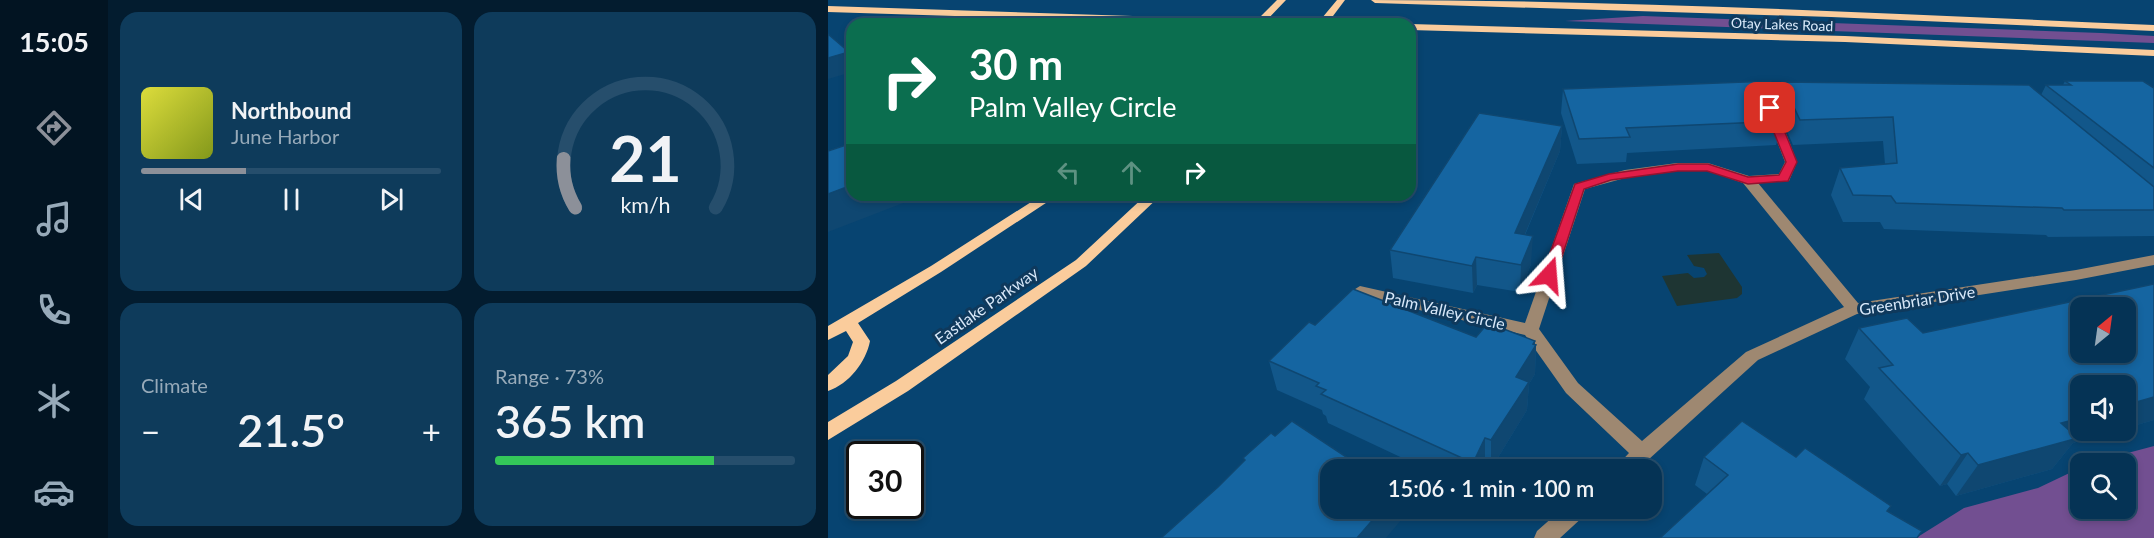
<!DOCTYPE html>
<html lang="en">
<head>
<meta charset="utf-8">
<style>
	:root { --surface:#053355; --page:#0e3b5b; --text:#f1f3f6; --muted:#97aab9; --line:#264e6c; --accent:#8c9099 }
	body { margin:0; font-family:Lato,sans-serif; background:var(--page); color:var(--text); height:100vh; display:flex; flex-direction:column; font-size:22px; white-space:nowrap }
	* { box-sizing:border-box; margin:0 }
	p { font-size:20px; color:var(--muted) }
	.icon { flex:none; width:33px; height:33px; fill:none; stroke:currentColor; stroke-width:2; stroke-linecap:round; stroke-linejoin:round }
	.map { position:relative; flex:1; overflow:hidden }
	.side { display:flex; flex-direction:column; gap:12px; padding:12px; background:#031c2f; width:720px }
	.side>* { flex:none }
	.guide { position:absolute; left:18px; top:18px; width:570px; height:183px; border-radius:18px; box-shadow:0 3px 9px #0003,0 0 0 2px var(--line); background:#0b6e4f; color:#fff; overflow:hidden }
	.needle { width:39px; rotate:29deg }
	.fabs { position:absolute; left:1242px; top:297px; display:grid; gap:12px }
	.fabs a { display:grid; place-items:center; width:66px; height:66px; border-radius:12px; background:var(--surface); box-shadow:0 3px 9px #0003,0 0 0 2px var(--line); font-size:30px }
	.speed { position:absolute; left:18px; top:441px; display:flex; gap:12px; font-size:30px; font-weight:700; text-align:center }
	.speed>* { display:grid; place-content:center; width:78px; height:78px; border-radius:50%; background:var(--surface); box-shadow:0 3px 9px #0003,0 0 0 2px var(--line); line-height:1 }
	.speed .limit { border:3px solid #111; border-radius:9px; background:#fff; color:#111 }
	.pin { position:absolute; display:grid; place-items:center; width:51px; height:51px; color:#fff; margin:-26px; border-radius:12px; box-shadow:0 3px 9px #0006 }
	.me { position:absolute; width:66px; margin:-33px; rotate:19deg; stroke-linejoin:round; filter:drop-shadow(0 0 4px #0008) }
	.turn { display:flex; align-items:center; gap:21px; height:126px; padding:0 24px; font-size:27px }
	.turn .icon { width:78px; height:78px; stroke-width:2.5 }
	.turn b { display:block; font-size:42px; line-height:51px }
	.lanes { display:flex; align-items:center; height:57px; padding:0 24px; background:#0003; justify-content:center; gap:30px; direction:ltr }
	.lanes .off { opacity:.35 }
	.big { font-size:45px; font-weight:600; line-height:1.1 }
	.side .card { flex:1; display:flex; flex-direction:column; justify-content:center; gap:9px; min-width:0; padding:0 21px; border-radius:18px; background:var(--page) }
	.side .dial { align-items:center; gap:0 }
	.dial svg { height:156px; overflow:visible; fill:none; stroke:var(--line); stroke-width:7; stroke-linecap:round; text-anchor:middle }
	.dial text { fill:var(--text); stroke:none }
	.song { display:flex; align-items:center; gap:18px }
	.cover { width:72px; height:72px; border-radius:9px; background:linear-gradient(135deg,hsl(60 70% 55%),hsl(70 70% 35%)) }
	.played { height:6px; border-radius:3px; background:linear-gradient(90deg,var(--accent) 35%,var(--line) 35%) }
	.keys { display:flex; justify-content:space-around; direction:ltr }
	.heat { display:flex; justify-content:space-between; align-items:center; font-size:33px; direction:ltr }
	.charge { height:9px; border-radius:4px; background:linear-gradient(90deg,#34c759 73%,var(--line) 0) }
	.side .tiles { flex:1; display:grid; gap:12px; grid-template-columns:repeat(2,1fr) }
	.trip { position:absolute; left:492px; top:459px; width:342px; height:60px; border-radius:18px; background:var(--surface); box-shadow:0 3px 9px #0003,0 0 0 2px var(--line); font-weight:600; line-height:60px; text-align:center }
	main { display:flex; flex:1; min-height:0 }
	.tabs { display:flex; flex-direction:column; width:108px; justify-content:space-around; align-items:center; background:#021422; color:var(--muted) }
	.tabs .icon { width:42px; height:42px }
	.tabs .on { color:var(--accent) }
	.tabs b { font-size:27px; color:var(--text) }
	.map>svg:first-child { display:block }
</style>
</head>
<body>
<main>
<nav class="tabs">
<b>15:05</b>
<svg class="icon on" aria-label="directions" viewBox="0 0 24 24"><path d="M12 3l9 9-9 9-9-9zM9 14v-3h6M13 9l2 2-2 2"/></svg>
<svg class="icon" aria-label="music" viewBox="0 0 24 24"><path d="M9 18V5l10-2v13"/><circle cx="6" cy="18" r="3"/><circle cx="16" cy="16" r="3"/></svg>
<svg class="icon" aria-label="phone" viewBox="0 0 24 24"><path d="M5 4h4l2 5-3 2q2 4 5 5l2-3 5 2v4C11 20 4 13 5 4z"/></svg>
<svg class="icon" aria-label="climate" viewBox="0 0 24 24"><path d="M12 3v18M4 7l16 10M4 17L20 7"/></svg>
<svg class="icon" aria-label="car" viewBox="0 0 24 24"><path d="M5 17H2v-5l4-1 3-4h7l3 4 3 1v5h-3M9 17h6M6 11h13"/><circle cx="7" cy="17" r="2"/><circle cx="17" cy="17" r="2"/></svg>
</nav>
<section class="side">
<div class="tiles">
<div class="card">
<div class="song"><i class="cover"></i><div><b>Northbound</b><p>June Harbor</p></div></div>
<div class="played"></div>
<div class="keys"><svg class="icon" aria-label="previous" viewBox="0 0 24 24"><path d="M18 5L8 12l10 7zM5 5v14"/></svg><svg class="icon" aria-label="pause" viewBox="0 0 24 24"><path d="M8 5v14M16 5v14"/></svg><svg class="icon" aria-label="next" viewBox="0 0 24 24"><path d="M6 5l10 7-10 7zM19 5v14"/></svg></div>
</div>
<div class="card dial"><svg viewBox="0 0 100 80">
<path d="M14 69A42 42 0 1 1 86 69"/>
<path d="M14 69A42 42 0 0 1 8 44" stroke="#8c9099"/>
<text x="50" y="56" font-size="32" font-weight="700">21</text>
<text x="50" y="72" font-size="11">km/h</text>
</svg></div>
<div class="card"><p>Climate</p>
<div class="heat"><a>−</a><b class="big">21.5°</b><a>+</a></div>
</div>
<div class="card"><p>Range · 73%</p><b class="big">365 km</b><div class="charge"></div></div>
</div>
</section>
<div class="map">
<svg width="1326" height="538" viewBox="0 0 1326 538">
	<rect width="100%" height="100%" fill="#074471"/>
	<path fill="#724f91" d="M815,16L1273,33L1326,36V43L737,21Z
		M1326,446V538H1088L1136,508L1210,488L1252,468V508H1298V464L1262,463Z"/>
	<path fill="#1e3533" d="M891,253L914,287V294L909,298L849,306L834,276L860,273L866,278L876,277L879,274L876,268L866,266L859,255Z"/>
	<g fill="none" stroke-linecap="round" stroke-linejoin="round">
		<path fill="#9e8871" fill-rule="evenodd" d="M945,112L951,115L969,162L961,181L930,183L1030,303L1248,270L1326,255V265L1248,280L1029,314L930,360L809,470H785L801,453L738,393L697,335L532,296L524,291L532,286L697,323L746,184L797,170L849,163H880L921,176L951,174L957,162L939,115ZM849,170L880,171L915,183L1016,307L918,352L814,441L750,383L711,329L757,189L797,178Z
			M735,508H760L757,515L732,538H706L709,531Z"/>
		<path fill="#facc9c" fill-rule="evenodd" d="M449,0H458L438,21H459L464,24H376L0,12V6L429,20Z
			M509,0H517L499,24H489Z
			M543,0C804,0 1065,14 1326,25V31L1003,17L547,3Z
			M582,24L1017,36L1326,50V56L1017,42L582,30Z
			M214,195H230L113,272L30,323L42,341C38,362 21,384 0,391V375L20,356L25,342L18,331L0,340V326L103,266Z
			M318,195H333L258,266L80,391L0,440V422L68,381L248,260Z"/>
	</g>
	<path fill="#12578a" d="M943,81L941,88L948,104L954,82L1213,95L1218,85H1235L1237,81L1326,88V236L1220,237L1218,235L1056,229L1052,222H1015L1003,195L1012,168L1057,164L1055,141L965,145L955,122L948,145L799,153L798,162L749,164L733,113L735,89Z
		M734,126L732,151L697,235L703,264L692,292L649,285L645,293L565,278L562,250Z
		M1326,284V420L1298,428V386L1252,430H1289L1245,443L1224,469L1128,496L1119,484L1112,486L1036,399L1042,387L1017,359L1031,328L1095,333Z
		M487,325L707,341V345H708L707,374L701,384L699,410L663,469L657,466L656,470H600L500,423L498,416L495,414L494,410L449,390L441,361Z
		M876,457H968L1060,511L879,494L867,485Z"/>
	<path fill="#0f4771" d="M21,52L24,57V72L0,79V58Z
		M734,126L732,151L686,260L687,233Z
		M24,185V195H96L0,232V194Z
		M705,236L703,264L692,292L693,265Z
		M648,257L649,285L645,293L644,266Z
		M707,341L706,348L708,345L707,374L701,384L699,410L663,469V440L688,377Z
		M1326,397V420L1298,428V405Z
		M1252,418V430H1289L1245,443L1224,469L1128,496L1150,465L1233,423Z
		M657,438V466L656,470H645V463Z
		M1140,453L1119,484L1112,486L1133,455Z
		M555,508H573L574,519L558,538H529Z"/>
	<path fill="#1565a1" stroke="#0f4771" stroke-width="1.5" fill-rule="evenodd" d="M0,34L21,52L0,58Z
		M943,81L940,85L955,121L798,128L802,137L751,139L735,89Z
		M1237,81H1315L1326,88V168L1218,85H1243Z
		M954,82L1201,85L1326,187V210H1236L1234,208L1068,203L1063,196L1025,195L1012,168L1069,163L1065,117L972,120Z
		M651,113L734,126L687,233L705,236L693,265L648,257L644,266L562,250Z
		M24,143V185L0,194V151Z
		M1326,284V397L1298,405V386H1252V418L1233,423L1250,438L1150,465L1140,453L1133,455L1051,368L1065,365L1031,328L1079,318L1095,333ZM1252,308H1298V352H1252Z
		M525,289L648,337L660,323L707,341L705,344L708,345L688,377L701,382L663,440L657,438L645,463L493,394L498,390L488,386L491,383L441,361L481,322L487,325Z
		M464,421L538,470H502V508H555L529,538H333L390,487L417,460L415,458L443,433L447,436Z
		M914,421L968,457L977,448L1063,506L1059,511L1094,531L1089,538H832L900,475L876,457Z"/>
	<path fill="#e11d48" stroke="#92132f" stroke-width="1.5" d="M942,105L947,108L969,162L960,181L920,184L879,171H850L783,180L756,189L728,275L721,279L716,278L714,275L747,184L781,174L850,164H880L920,177L951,175L958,162L936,108Z"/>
	<g text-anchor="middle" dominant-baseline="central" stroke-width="6" stroke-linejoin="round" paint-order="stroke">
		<g font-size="14" fill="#d9e9fa" stroke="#0f395c">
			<text transform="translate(954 24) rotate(2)">Otay Lakes Road</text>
		</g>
		<g font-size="16" fill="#d9e9fa" stroke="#0f395c">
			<text transform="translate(1089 300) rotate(-9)">Greenbriar Drive</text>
			<text transform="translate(158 305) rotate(-35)">Eastlake Parkway</text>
			<text transform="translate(617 310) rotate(13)">Palm Valley Circle</text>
		</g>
	</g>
</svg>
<div class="fabs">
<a><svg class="needle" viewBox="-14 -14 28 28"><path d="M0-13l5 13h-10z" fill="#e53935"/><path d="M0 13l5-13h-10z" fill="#97aab9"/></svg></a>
<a><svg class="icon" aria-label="sound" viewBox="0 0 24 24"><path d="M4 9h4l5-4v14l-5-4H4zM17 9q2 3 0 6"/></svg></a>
<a><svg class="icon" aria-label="search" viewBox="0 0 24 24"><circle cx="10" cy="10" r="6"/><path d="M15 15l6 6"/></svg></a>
</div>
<div class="speed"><div class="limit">30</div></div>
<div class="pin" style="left:942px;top:108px;background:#d93025"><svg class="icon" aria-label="arrive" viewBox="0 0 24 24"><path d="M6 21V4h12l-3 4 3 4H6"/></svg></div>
<svg class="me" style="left:721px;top:275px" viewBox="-20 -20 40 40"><path d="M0-17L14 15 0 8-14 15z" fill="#e11d48" stroke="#fff" stroke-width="4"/></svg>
<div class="trip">15:06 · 1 min · 100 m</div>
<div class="guide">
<div class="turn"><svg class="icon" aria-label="right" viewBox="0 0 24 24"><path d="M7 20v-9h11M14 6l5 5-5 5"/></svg><div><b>30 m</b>Palm Valley Circle</div></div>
<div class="lanes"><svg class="icon off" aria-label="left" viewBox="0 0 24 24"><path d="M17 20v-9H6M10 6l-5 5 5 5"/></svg><svg class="icon off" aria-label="ahead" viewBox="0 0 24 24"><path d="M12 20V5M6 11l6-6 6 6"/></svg><svg class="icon" aria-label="right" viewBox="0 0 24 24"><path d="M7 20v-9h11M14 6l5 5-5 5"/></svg></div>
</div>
</div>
</main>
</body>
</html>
